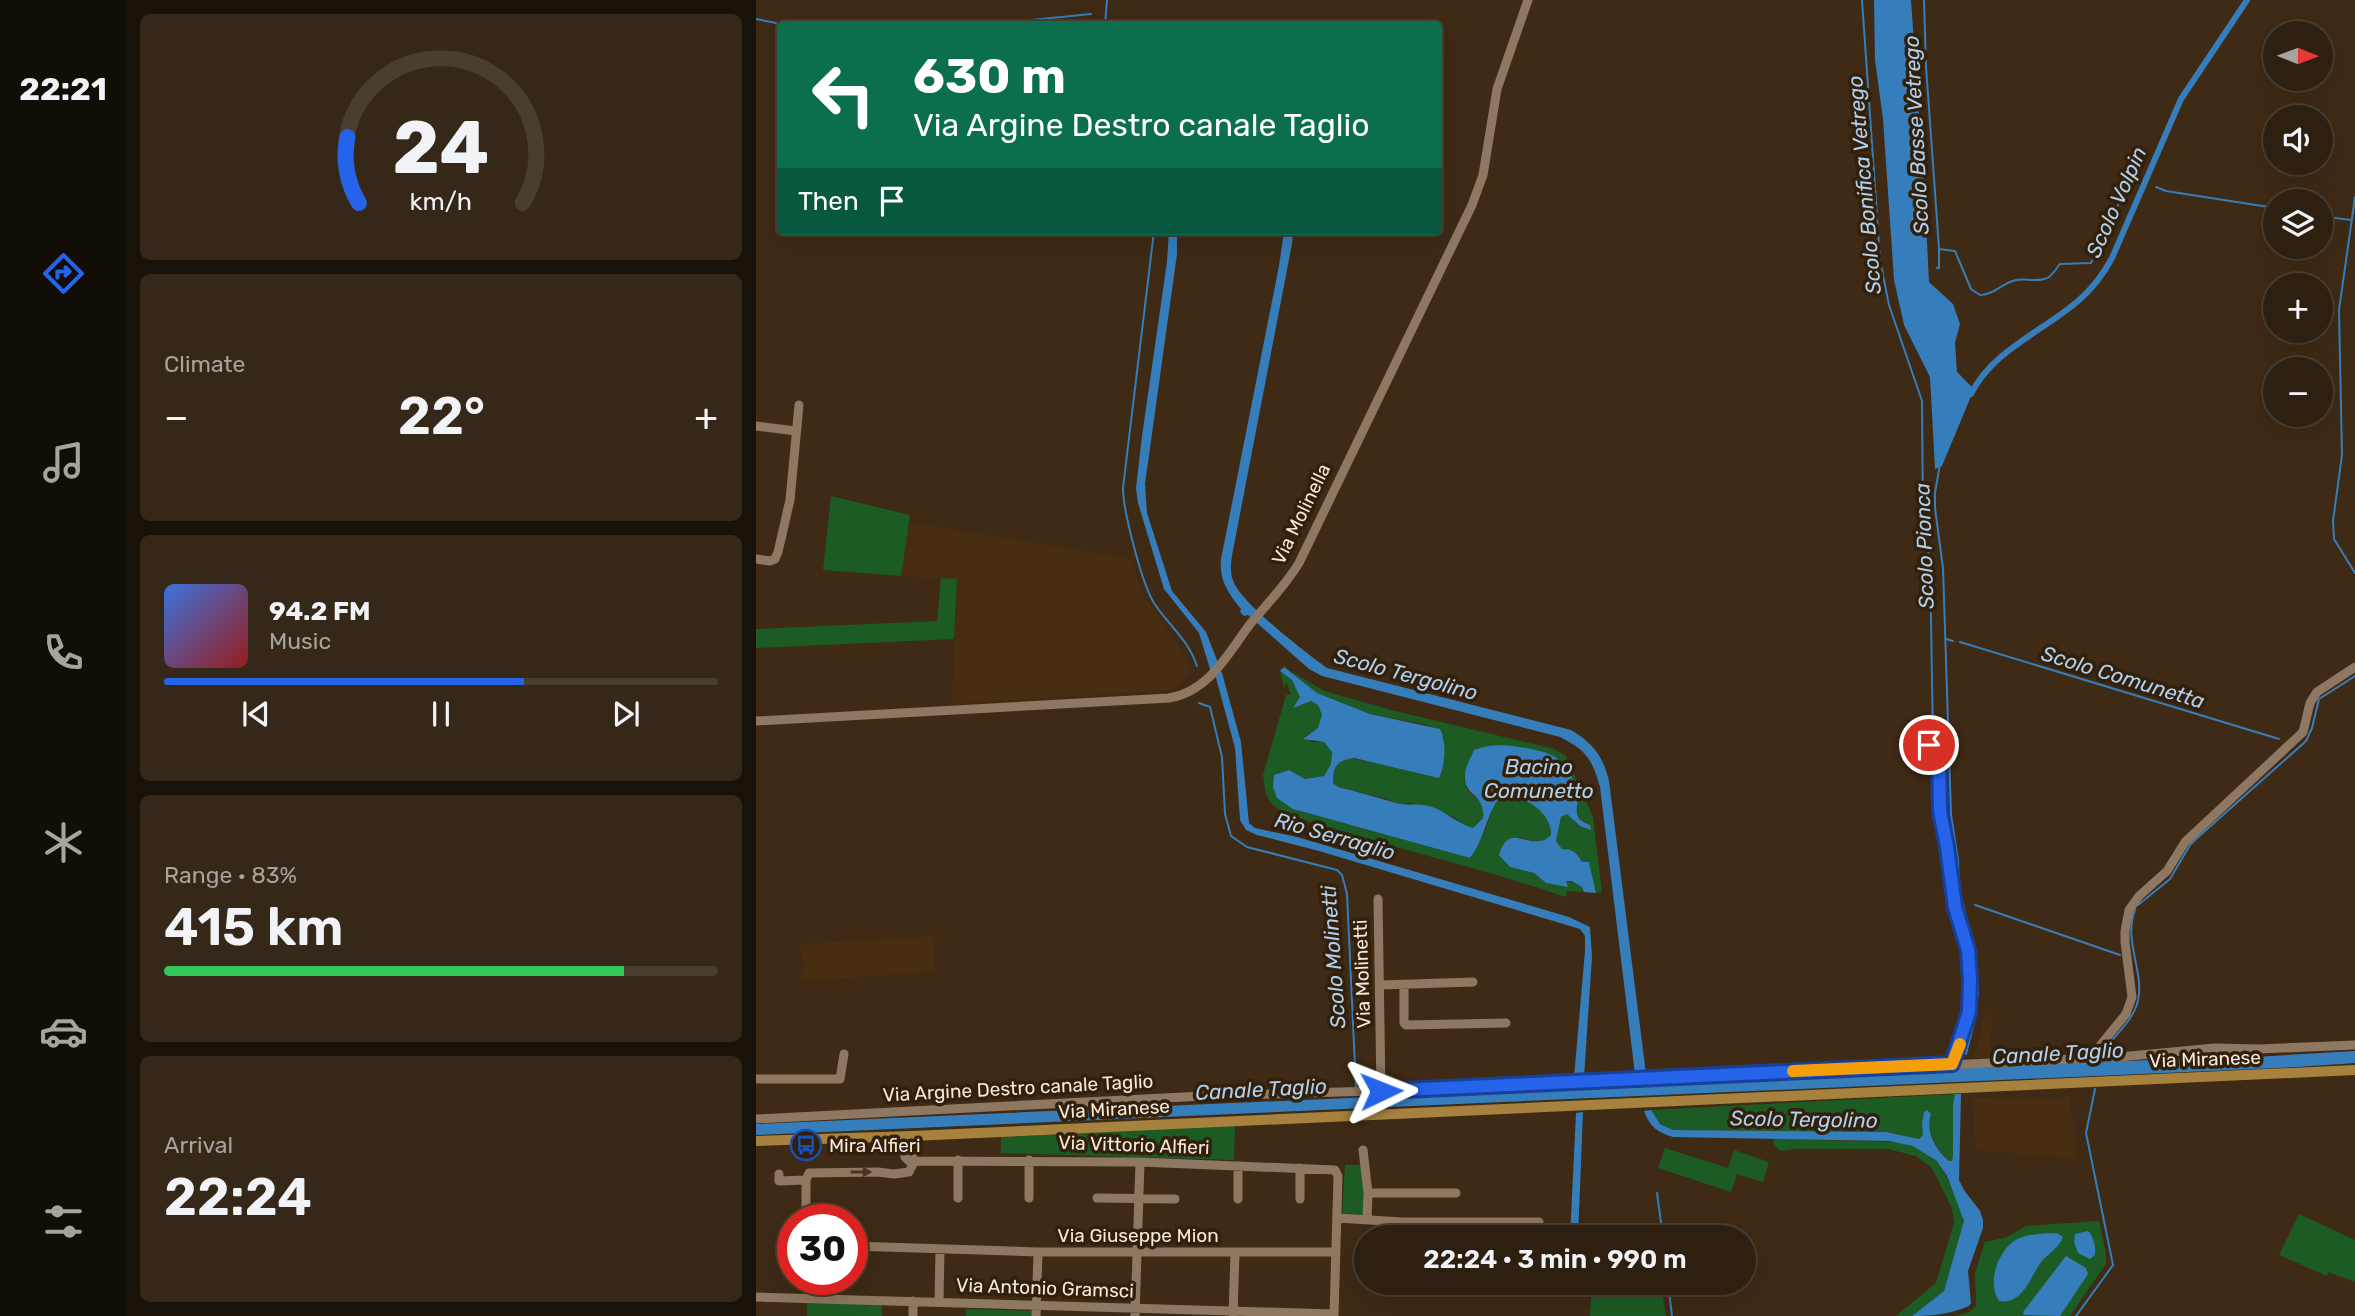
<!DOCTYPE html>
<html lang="en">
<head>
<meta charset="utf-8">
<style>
	:root { --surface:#2e2010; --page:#362819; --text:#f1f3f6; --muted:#a7a39f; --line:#493e30; --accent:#2563eb }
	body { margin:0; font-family:Rubik,sans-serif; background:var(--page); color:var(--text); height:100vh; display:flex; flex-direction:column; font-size:26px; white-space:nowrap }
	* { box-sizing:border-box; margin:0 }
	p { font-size:23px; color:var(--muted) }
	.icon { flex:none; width:38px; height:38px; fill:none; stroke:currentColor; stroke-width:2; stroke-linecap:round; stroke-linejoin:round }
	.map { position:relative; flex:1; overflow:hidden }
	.sheet { display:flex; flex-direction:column; gap:14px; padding:14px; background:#191209; width:630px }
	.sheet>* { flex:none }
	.guide { position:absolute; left:21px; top:21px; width:665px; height:214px; border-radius:7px; box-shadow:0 7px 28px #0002,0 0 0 2px var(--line); background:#0b6e4f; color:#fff; overflow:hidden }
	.needle { width:46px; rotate:91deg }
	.controls { position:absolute; left:1507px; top:21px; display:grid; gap:14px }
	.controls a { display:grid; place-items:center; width:70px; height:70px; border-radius:50%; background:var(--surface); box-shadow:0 7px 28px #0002,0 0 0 2px var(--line); font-size:35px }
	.speed { position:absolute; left:21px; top:1204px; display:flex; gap:14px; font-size:35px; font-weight:700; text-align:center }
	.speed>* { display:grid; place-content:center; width:91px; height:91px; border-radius:50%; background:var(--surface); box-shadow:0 7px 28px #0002,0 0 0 2px var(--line); line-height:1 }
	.speed .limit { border:10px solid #d22; background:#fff; color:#111 }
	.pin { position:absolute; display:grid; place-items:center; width:60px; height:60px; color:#fff; margin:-30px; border:4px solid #fff; border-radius:50%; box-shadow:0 2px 7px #0007 }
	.me { position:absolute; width:77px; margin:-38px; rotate:88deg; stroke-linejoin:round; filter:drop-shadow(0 0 5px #0008) }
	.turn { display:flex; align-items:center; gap:24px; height:147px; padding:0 21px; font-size:32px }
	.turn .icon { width:91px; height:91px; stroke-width:2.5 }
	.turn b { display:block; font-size:49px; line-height:60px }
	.then { display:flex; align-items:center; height:66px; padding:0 21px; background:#0003; gap:14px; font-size:26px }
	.big { font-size:52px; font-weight:600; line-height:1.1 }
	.sheet .tile { flex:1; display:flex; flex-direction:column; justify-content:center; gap:10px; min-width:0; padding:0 24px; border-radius:10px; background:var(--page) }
	.sheet .dial { align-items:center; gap:0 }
	.dial svg { height:182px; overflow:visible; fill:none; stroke:var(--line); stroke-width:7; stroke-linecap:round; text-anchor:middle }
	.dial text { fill:var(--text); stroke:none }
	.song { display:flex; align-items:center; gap:21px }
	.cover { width:84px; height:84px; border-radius:10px; background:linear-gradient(135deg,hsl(220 70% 55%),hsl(0 70% 35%)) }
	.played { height:7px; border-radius:4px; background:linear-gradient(90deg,var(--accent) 65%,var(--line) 65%) }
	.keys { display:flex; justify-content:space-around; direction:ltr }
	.heat { display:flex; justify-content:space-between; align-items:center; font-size:38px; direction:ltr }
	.charge { height:10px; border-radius:5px; background:linear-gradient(90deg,#34c759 83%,var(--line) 0) }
	.trip { position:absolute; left:598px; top:1225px; width:402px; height:70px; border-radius:35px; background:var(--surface); box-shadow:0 7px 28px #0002,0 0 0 2px var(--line); font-weight:600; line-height:70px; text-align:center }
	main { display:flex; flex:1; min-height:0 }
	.menu { display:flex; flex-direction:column; width:126px; justify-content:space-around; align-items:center; background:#120d06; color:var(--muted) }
	.menu .icon { width:49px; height:49px }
	.menu .selected { color:var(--accent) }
	.menu b { font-size:32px; color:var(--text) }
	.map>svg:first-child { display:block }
</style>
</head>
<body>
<main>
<nav class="menu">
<b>22:21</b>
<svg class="icon selected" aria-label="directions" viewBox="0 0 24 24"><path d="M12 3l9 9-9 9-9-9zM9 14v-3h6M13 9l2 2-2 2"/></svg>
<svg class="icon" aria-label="music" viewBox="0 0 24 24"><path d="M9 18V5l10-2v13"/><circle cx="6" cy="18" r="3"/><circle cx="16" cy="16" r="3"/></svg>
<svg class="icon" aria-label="phone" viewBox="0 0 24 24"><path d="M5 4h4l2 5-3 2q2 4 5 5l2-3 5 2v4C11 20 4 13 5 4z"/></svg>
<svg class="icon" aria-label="climate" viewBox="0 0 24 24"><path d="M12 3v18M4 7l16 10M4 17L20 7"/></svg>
<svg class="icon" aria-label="car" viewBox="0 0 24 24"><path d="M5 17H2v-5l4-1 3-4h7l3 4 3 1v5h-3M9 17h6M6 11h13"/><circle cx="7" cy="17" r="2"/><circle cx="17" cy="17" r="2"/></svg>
<svg class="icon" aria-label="filters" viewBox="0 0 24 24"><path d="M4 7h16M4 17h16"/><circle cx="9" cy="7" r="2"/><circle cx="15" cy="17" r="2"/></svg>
</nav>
<section class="sheet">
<div class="tile dial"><svg viewBox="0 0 100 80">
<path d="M14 69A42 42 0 1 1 86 69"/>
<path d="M14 69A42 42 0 0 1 9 40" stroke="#2563eb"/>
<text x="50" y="56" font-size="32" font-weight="700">24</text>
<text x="50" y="72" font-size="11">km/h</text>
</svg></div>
<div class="tile"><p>Climate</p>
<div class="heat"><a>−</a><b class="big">22°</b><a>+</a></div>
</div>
<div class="tile">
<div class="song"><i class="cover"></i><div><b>94.2 FM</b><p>Music</p></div></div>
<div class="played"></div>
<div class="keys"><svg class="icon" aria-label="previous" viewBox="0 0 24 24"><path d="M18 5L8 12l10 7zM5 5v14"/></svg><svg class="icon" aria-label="pause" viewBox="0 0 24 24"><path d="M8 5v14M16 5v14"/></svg><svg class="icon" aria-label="next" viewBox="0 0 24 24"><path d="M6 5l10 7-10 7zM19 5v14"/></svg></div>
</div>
<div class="tile"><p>Range · 83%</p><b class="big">415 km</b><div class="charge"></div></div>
<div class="tile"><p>Arrival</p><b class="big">22:24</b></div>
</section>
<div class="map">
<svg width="1599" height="1316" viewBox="0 0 1599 1316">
	<rect width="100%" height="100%" fill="#3e2a15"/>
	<path fill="#472e13" d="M152,522L367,557L376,560L387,594L427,652L435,671L418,690L196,704L201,580L145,576Z
		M177,936L179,972L45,981L48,967L44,944Z
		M1229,1014L1236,1017L1234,1057L1218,1058Z
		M1314,1097L1316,1120L1320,1131V1159L1220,1150L1216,1098Z"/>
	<path fill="#1d5b24" d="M75,496L154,515L145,576L67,570Z
		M185,578L201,579L198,639L0,648V629L181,621Z
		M528,667L568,691L635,710L798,749L810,756L837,817L846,892L840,893L833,862H826C820,852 817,849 806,849L800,841L805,817L811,814L824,826L834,825C817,818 820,805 822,789L708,775C708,776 710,787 710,787C719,802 729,797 727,818L717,828L710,827L698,817L655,803L643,804L631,799L582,787L577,783C577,774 578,763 587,759C594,757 602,760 609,761C635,767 660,767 686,769L688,737L672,725L614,714L561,693Z
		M524,671C535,678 540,684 544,697L538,707L555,701L562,705L567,715L562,728L548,738L556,742H568L576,751L575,764L568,776L549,779L532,770L521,774L537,809L714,858L730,828L738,804L745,795C766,794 796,812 795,835C785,845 776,841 763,837L754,867L778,873L790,883L811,886L810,880L826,887L828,892L811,891L810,897L741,875L568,827L524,811L515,803L510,794L507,775L530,695H535L531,683L528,688Z
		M1199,1094L1197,1105V1155L1196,1161H1193C1178,1149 1172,1131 1173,1111L1167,1135L1163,1139L1130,1132L917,1130L904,1124L895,1110Z
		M479,1125L478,1160L245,1153V1137Z
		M1018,1139L1142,1142L1164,1148L1176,1156L1186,1167L1206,1212L1208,1224L1188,1291L1156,1316H1140L1180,1283L1198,1223L1196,1208L1176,1168L1160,1156L1132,1149H1038L1024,1151L1017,1143Z
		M909,1148L972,1168L978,1150L1013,1162L1007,1182L981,1174L975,1192L902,1168Z
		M589,1165H605L609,1211L607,1215L586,1214Z
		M1543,1214L1599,1240V1282L1572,1272L1571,1276L1523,1255Z
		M1343,1221L1350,1253V1264L1314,1316H1200L1213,1312L1220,1306L1219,1273L1229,1242L1251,1237L1270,1226Z
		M836,1283H849L907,1297L910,1316H834Z
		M51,1302L126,1305V1316H51Z
		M210,1309L276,1311V1316H210Z"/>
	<path fill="#367ebb" d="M1118,0H1155L1169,200L1173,282L1197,304L1204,324L1199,343L1201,372L1218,389L1186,466L1179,469L1174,377L1148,325L1138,280L1127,119L1119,60Z
		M413,231H421V254L389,484L391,513L416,591L450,632L466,673L485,742L493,823L499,828L541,837L813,917L834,927L836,957L828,1077H818L829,951V936L824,929L563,851L501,835L490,830L484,820L479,748L460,678L454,669L443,633L408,589L382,503L380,488L386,436L411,262Z
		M528,231H537L536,244L479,540C476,555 472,570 478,583C488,605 550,653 571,668L815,730C837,743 847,756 853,781L890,1074H879L844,787C836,759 830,750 804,737L566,676L553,669L492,615L488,616L484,612L485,609C472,593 463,580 465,559L523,266Z
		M528,667L561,693L614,714L684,729C691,742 689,766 683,778L598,758C581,760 577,766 577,783L582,787C602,792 621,797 640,803C650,806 662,803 673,806C689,810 703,825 717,828L727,818C729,793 709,797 709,778C708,769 714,759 718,750C737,743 750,745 770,748C791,752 804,755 814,774C816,778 820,784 821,789C825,805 812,817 834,825L835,830L824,826L811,814L805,817L800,841L806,849C817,849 820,852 826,862H833L840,893L828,892L826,887L815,881H810L812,887L790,883L778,873L754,867L743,855C754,818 775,855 795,835C796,812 766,794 745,795C730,814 729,839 714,858L537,809L521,798L517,787L518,775L533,770L549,779L568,776L575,764L576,752L568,742L547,739L562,728L566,715L562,705L555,701L537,708L544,697L536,680L524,671Z
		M1599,1051V1063L1541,1067L0,1135V1124L820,1088L857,1084L1440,1058L1463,1055L1498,1057Z
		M1199,1094H1205L1203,1180L1208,1190L1224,1211L1227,1220V1228L1212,1271L1215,1303L1213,1306C1194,1314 1177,1316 1156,1316L1188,1291L1208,1221L1191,1176L1181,1161L1157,1146L1133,1141L917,1137C902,1133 893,1126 888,1111L895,1110L904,1124L917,1130L1130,1132L1163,1139L1167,1135L1166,1124L1168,1112L1171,1110L1175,1114C1169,1131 1180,1151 1193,1161H1196L1197,1155V1105Z
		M827,1112L822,1237H814L820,1113Z
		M1332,1231C1338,1237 1340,1247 1339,1255L1334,1259L1322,1253L1318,1242L1319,1234Z
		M1301,1233L1307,1237C1303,1248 1293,1253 1285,1262C1274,1277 1267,1305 1243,1301C1231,1284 1241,1253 1258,1241C1270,1233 1287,1234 1301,1233Z
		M1310,1256L1330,1268L1332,1274L1304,1316L1268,1315L1267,1312Z"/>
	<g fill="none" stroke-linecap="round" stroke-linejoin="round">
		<path stroke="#367ebb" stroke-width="2" d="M1106,0L1124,260L1133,305L1166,401L1167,523L1174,560L1177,740
			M1168,0L1170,66L1183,249V268H1181
			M0,19L25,24
			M234,24L335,14
			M349,24L351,0
			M1400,187L1410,191L1519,208
			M1599,197L1583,310L1586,455L1577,521L1578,539L1599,573
			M1564,216L1595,220
			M398,231L367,488C367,511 386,584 398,603C413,626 432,639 441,666
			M1183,249L1199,251L1215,289L1224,295C1238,295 1246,283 1260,280C1270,278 1284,283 1293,277C1297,274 1301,268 1304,264L1335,263L1375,177
			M1184,464L1179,493V508L1187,568L1195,815L1202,860L1203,889L1218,947L1222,992L1218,1022L1210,1054
			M1190,639L1197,641
			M1204,642L1523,739
			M443,703L454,707L466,757L469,814L475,836L491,847L581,870L586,875L591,894L600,1088
			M1177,817L1183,840L1192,912
			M1219,905L1364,955
			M1382,905L1414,879L1434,845L1440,839L1550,741L1556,728L1563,699L1599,676
			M1348,1051C1357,1036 1374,1024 1380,1007C1392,976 1366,943 1379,910
			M901,1193L907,1237
			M912,1283L916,1316
			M1320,1316L1357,1265L1330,1133L1339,1089"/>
		<path stroke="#367ebb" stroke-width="6" d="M1215,394C1237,350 1286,332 1322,301C1336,289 1347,275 1356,258L1425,99L1491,0"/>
		<path stroke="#8f7861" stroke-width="9" d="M0,426L40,431
			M0,559L14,561L19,559L22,552L34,500L43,405
			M0,721L413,698C454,691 472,653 495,623C512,603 529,586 543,563L716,205L727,175L741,89L772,0
			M1158,750L1173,745L1179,748L1183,754L1184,811L1191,847L1196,894L1212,950L1214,980L1213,1012L1196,1064
			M622,899L625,1091
			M625,985L717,982
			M648,985V1023L650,1025L750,1023
			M1334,1058L1370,1014L1376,997L1369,942V931L1373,910L1383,896L1411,871L1429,842L1547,732L1554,703L1561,692L1599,667
			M0,1079H84L88,1054
			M0,1119L447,1096L653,1090L1363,1057L1459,1048L1503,1049L1599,1045
			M149,1136V1157L153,1161L384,1162L579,1170L582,1176L578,1316
			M607,1150L612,1193L611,1220
			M202,1160V1198
			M23,1174V1181L50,1180
			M612,1193H700
			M273,1198V1160
			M341,1198L419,1199
			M482,1199V1166
			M544,1199V1168
			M581,1218L646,1222H783
			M50,1220V1180L53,1173L122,1172L138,1174L153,1172L157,1164L156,1136
			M646,1222L647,1237
			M737,1222V1237
			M96,1246L282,1252H580
			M648,1283L649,1289
			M738,1283V1291
			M0,1297L578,1314
			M62,1298L63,1279
			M183,1302L184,1249
			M477,1315L479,1253
			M157,1316V1301
			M280,1316L282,1252
			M379,1316L384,1162"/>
		<path stroke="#a7823e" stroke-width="10" d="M0,1141L156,1136L1599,1070"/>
	</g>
	<defs><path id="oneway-solid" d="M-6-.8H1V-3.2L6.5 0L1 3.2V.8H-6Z" transform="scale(1.75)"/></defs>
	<use fill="#4a3620" href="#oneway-solid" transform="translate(105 1172)"/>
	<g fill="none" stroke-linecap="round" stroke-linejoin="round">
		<g stroke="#184099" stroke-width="18">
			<path id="route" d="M625,1091L1196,1064L1213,1012L1214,981L1212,950L1199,907L1191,847L1184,811L1183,754L1180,748L1173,745"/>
		</g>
		<use href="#route" stroke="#2563eb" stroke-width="12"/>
		<path stroke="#f59e0b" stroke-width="12" d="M1037,1071L1196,1064L1204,1044"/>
	</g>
	<defs>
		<g id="bus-ring" transform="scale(1.575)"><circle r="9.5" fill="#33200b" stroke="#1a4fb4" stroke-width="1.5"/><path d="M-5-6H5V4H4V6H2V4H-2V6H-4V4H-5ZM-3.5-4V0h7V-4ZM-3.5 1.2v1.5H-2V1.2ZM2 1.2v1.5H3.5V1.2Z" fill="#1a4fb4"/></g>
	</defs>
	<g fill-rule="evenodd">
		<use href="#bus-ring" x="50" y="1145"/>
	</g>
	<g text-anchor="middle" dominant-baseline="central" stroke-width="7" stroke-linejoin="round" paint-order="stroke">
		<g font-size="19" fill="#f5e8dc" stroke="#33200b">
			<text transform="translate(545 514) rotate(-64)">Via Molinella</text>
			<text transform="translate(606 974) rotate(-92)">Via Molinetti</text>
			<text transform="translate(1449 1059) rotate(-2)">Via Miranese</text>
			<text transform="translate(262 1088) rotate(-3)">Via Argine Destro canale Taglio</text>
			<text transform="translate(358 1109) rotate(-3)">Via Miranese</text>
			<text transform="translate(378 1145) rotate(2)">Via Vittorio Alfieri</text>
			<text x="382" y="1235">Via Giuseppe Mion</text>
			<text transform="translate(289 1288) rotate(2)">Via Antonio Gramsci</text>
		</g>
		<g font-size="19" fill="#f5e8dc" stroke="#33200b" text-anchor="start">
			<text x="73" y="1145">Mira Alfieri</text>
		</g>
		<g font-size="21" font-style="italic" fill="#aed1f2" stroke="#33200b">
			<text transform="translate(1160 135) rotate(-93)">Scolo Basse Vetrego</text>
			<text transform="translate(1108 185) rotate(-95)">Scolo Bonifica Vetrego</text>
			<text transform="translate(1360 202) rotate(-66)">Scolo Volpin</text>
			<text transform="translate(1168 546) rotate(-92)">Scolo Pionca</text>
			<text transform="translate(650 674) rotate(15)">Scolo Tergolino</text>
			<text transform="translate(1367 677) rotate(17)">Scolo Comunetta</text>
			<text x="783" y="766">Bacino<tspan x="783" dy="24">Comunetto</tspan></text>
			<text transform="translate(579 836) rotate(16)">Rio Serraglio</text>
			<text transform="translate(577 957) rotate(-94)">Scolo Molinetti</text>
			<text transform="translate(1302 1053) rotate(-3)">Canale Taglio</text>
			<text transform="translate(505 1089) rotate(-3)">Canale Taglio</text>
			<text transform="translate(1048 1119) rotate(1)">Scolo Tergolino</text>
		</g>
	</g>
</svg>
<div class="controls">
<a><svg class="needle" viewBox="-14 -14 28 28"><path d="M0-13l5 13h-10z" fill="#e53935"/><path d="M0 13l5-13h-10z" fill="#a7a39f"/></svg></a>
<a><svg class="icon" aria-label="sound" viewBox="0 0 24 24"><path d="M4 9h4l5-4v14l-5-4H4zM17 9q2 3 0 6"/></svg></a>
<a><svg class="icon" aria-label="layers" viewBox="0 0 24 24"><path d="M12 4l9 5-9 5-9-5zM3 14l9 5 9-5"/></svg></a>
<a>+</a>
<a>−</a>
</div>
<div class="speed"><div class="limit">30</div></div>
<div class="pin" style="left:1173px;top:745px;background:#d93025"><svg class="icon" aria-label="arrive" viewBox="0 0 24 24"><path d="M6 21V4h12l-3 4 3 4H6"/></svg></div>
<svg class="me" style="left:625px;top:1091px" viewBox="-20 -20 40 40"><path d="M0-17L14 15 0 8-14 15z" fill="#2563eb" stroke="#fff" stroke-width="4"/></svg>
<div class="trip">22:24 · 3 min · 990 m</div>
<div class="guide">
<div class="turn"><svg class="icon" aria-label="left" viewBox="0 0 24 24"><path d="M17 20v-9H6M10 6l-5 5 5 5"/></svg><div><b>630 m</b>Via Argine Destro canale Taglio</div></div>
<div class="then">Then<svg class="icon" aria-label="arrive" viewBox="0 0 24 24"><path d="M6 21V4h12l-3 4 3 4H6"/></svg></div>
</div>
</div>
</main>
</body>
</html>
